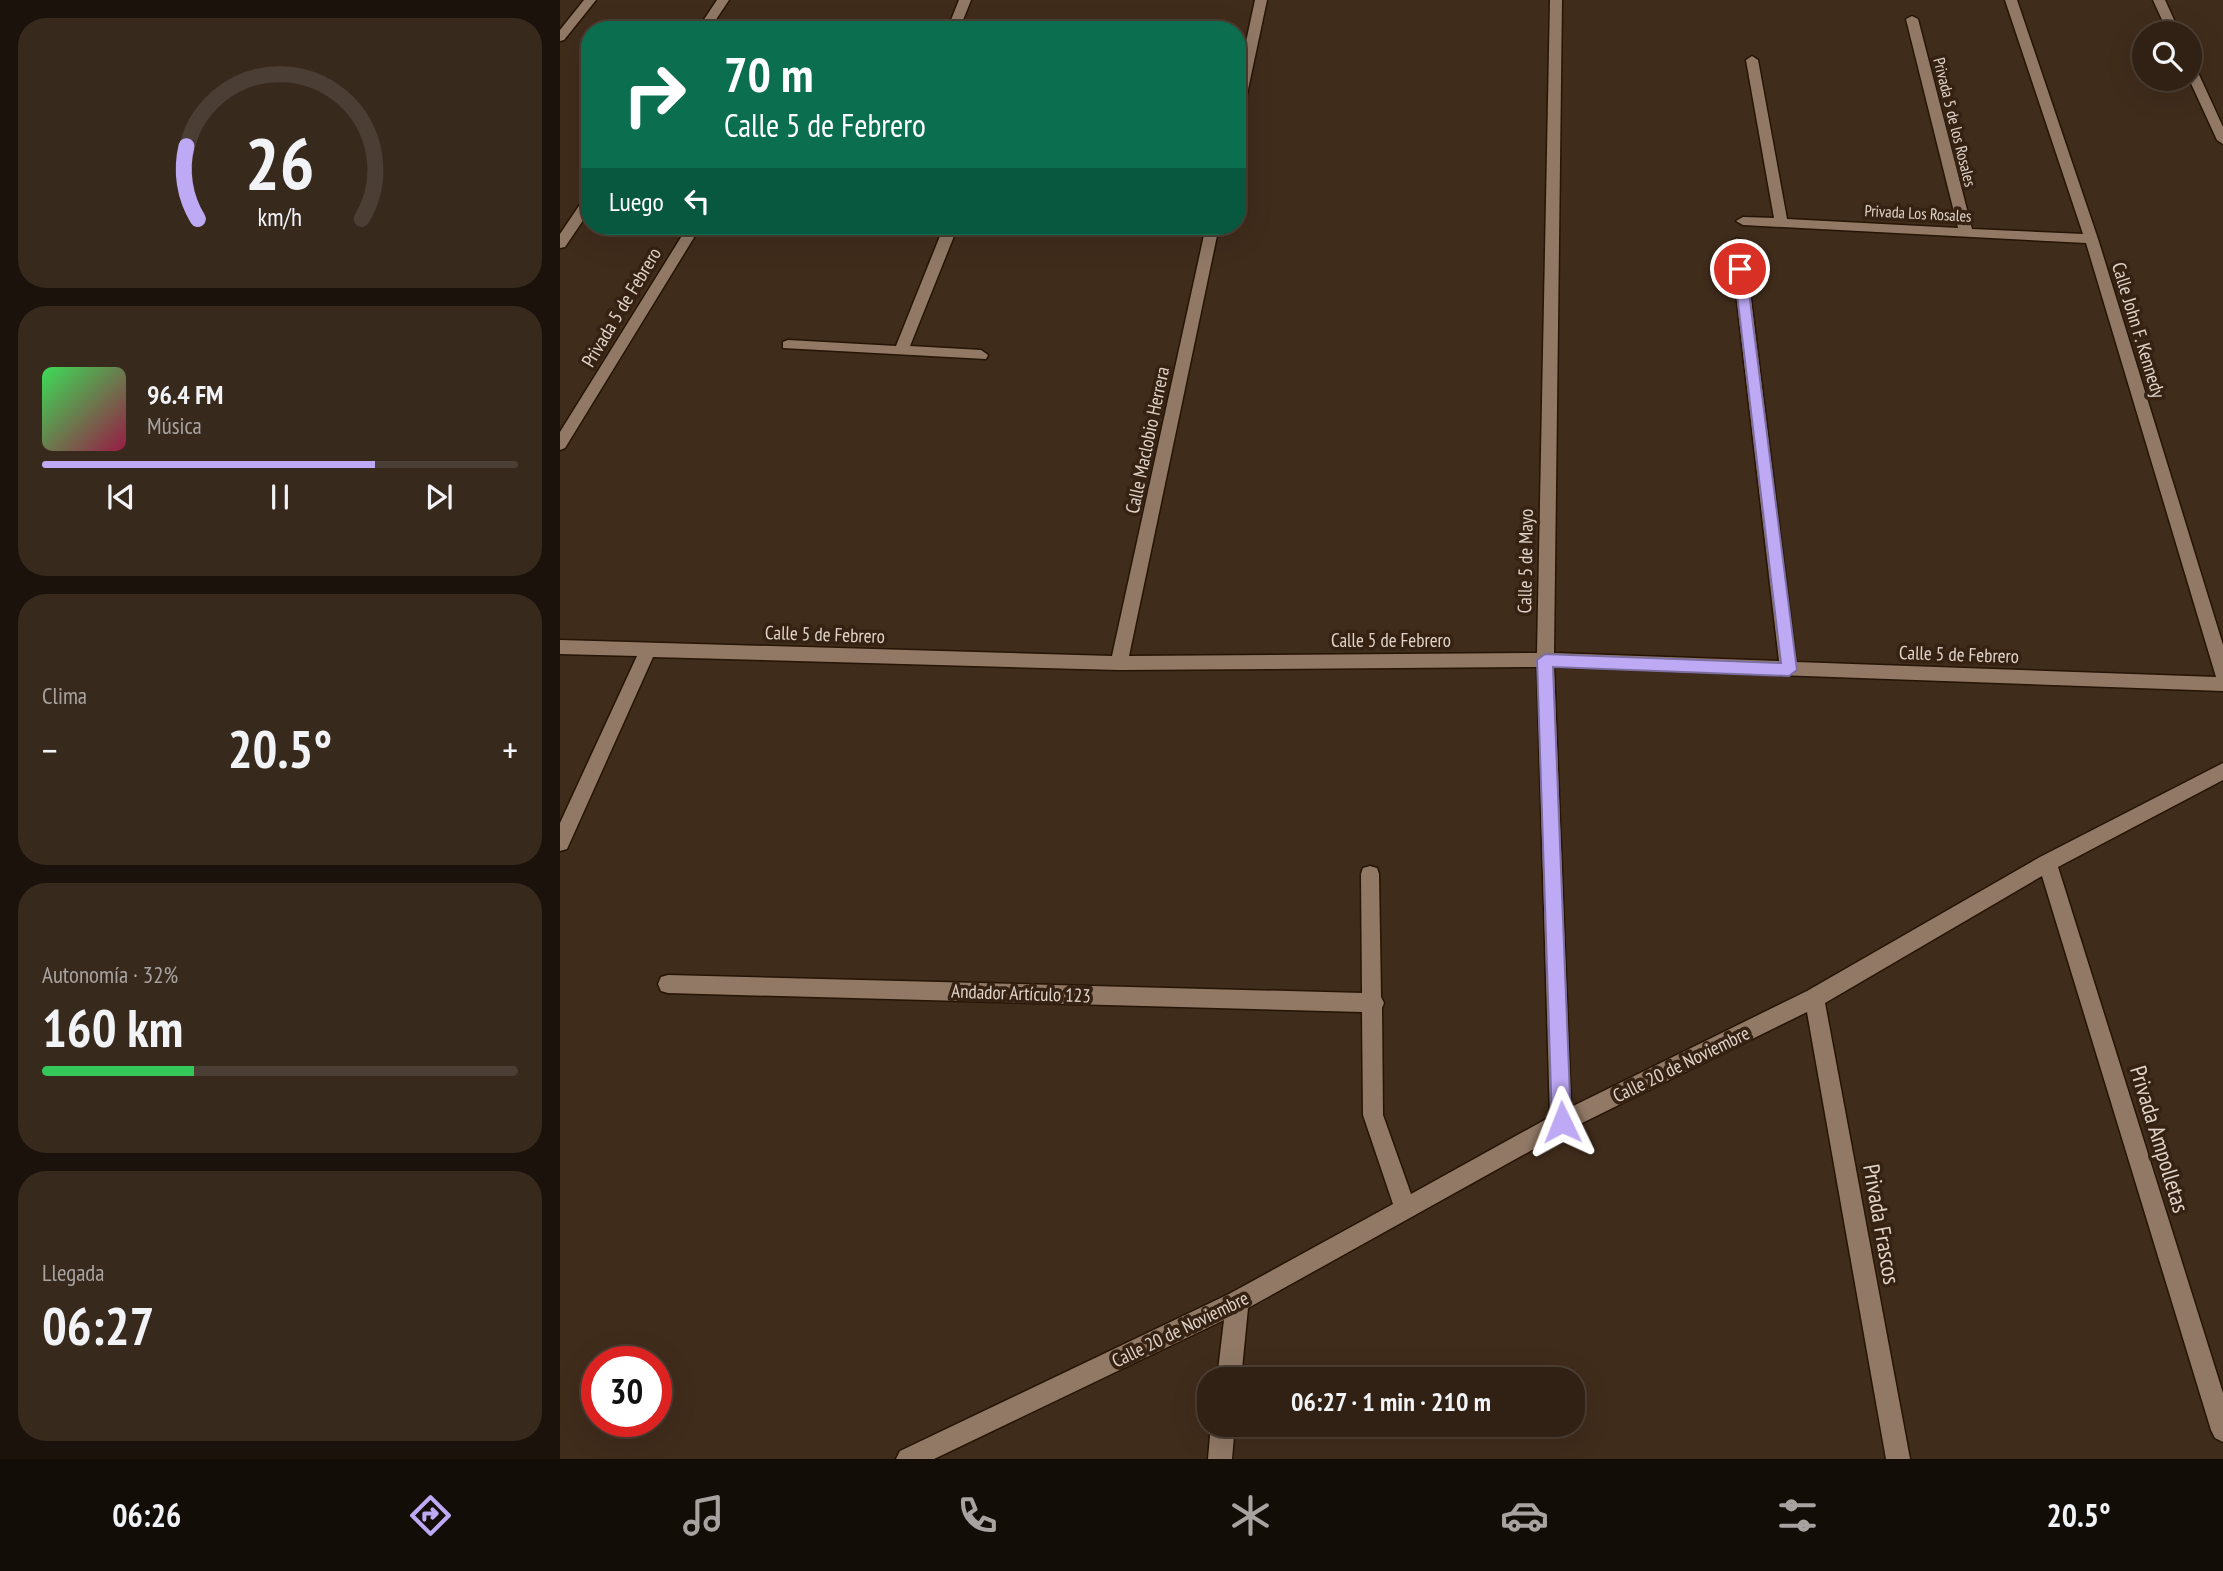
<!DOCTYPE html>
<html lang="es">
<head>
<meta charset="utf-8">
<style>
	:root { --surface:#302114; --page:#38291d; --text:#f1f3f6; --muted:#a8a3a0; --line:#4b3e34; --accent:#bea9f4 }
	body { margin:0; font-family:"PT Sans Narrow",sans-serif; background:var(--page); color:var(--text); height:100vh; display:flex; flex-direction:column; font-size:26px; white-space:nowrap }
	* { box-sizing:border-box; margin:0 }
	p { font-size:23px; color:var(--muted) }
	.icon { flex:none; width:38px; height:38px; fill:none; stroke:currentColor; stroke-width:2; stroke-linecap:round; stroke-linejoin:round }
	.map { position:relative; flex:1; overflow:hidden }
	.side { display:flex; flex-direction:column; gap:18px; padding:18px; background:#1a120b; width:560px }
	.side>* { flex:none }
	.guide { position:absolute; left:21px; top:21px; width:665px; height:214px; border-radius:28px; box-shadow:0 7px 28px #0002,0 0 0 2px var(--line); background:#0b6e4f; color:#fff; overflow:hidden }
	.buttons { position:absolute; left:1572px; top:21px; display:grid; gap:14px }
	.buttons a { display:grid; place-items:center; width:70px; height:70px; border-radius:50%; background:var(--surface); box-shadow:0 7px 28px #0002,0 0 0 2px var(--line); font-size:35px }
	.speed { position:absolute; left:21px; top:1346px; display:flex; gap:14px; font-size:35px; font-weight:700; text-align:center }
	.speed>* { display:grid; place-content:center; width:91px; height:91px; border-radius:50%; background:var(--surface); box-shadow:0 7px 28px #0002,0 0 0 2px var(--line); line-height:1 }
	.speed .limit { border:10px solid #d22; background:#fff; color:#111 }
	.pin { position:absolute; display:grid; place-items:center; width:60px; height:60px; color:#fff; margin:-30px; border:4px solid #fff; border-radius:50%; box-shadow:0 2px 7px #0007 }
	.me { position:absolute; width:77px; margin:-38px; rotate:358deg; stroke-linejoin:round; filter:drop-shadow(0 0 5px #0008) }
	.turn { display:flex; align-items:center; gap:24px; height:147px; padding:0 28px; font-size:32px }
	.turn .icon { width:91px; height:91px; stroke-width:2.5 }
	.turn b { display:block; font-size:49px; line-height:60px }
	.then { display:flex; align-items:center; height:66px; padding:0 28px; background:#0003; gap:14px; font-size:26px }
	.big { font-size:52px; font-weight:800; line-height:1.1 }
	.side .widget { flex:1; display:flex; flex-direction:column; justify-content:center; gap:10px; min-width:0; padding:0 24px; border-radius:28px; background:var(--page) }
	.side .dial { align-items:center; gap:0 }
	.dial svg { height:182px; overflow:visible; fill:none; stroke:var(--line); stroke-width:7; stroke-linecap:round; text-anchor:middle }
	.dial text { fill:var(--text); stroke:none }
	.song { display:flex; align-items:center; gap:21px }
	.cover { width:84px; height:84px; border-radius:10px; background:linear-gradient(135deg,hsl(130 70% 55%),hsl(340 70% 35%)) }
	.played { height:7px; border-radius:4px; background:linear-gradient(90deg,var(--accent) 70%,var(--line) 70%) }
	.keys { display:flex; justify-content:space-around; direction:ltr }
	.heat { display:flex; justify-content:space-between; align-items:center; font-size:38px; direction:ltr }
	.charge { height:10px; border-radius:5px; background:linear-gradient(90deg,#34c759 32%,var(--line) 0) }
	.trip { position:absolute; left:637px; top:1367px; width:388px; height:70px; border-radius:28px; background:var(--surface); box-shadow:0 7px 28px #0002,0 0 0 2px var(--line); font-weight:800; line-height:70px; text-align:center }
	.menu { display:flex; height:112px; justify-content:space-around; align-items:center; background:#130d08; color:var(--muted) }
	.menu .icon { width:49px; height:49px }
	.menu .selected { color:var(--accent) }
	.menu b { font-size:32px; color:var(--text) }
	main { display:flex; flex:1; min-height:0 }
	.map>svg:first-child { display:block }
</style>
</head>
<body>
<main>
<section class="side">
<div class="widget dial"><svg viewBox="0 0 100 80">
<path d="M14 69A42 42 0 1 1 86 69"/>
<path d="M14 69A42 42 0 0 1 9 37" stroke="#bea9f4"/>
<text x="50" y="56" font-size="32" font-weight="700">26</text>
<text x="50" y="72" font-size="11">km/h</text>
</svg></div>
<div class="widget">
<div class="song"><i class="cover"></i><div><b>96.4 FM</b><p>Música</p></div></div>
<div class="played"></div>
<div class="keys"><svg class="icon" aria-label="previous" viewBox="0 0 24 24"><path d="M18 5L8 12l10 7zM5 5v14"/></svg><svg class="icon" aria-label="pause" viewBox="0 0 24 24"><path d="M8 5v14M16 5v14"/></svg><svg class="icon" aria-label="next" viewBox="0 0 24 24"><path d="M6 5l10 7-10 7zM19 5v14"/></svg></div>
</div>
<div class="widget"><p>Clima</p>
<div class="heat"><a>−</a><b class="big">20.5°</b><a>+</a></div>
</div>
<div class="widget"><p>Autonomía · 32%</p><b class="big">160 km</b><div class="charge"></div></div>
<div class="widget"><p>Llegada</p><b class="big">06:27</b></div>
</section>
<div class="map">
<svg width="1663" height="1459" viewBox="0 0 1663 1459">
	<rect width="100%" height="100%" fill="#402c1b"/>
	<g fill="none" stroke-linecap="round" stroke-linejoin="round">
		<g stroke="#261404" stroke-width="3">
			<path id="pedestrian" d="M157,0H169L149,30H137Z
				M30,196V210L5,247L0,248V234L25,197Z"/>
		</g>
		<g stroke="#261404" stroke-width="3">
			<path id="minor" d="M24,0H36L4,40L0,41V30Z
				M399,0H411L399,30H387Z
				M695,0H707L683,113L677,117V84Z
				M990,0H1002L994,653L1219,661L1170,242L1177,238L1184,242L1236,662L1656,677L1526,243L1183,225L1176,221L1183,217L1214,218L1186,60L1192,56L1198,60L1227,219L1398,228L1346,19L1352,16L1358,19L1412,229L1523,234L1445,0H1457L1538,239L1663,645V691L994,667L1011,1107L1247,991L1480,857L1663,763V780L1498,867L1663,1393V1442L1655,1438L1651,1430L1482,876L1265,1003L1350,1459H1326L1247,1012L1008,1130L688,1308L681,1379H657L664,1320L374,1459H336L340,1451L669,1294L833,1204L803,1115L802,1012L108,993L101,991L98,984L101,977L108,975L802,993L801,874L803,868L810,866L817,868L819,874L821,997L824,1003L822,1008L823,1115L851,1194L990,1117L977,667L559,670L93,657L7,849L0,851V823L77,656L0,654V640L552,656L646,226H659L569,656L977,653Z
				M1593,0H1605L1620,33H1608Z
				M1629,63L1635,66L1663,127V144L1657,140L1629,79Z
				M128,226H141L5,448L0,450V432Z
				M384,226H398L350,346L421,350L428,355L426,359L223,348V342L228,340L336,346Z
				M651,1424H675L672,1459H648Z"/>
		</g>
		<use href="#pedestrian" fill="#917966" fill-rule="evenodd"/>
		<use href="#minor" fill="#917966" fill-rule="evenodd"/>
	</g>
	<path fill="#bea9f4" stroke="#7c6e9f" stroke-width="2" d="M1180,265L1186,269L1237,670L1229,676L993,667L1011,1122L1008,1129L1002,1132L995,1129L992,1122L977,660L985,654L1221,663L1174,269Z"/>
	<g text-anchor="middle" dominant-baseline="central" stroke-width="7" stroke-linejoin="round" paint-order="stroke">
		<g font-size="16" fill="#e0d3c9" stroke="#352212">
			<text transform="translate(1395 122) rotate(76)">Privada 5 de los Rosales</text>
			<text transform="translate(1358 213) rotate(3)">Privada Los Rosales</text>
		</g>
		<g font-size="19" fill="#e0d3c9" stroke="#352212">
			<text transform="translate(61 307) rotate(-59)">Privada 5 de Febrero</text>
			<text transform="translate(1579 330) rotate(73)">Calle John F. Kennedy</text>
			<text transform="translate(587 440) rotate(-78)">Calle Maclobio Herrera</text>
			<text transform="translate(965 561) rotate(-89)">Calle 5 de Mayo</text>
			<text transform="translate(265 634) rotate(2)">Calle 5 de Febrero</text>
			<text x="831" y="640">Calle 5 de Febrero</text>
			<text transform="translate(1399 654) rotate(2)">Calle 5 de Febrero</text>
			<text transform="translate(461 993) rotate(2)">Andador Artículo 123</text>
			<text transform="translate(1121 1064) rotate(-26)">Calle 20 de Noviembre</text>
			<text transform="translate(620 1329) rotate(-26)">Calle 20 de Noviembre</text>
		</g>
		<g font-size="23" fill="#e0d3c9" stroke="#352212">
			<text transform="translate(1600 1139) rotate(73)">Privada Ampolletas</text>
			<text transform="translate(1322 1224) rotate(80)">Privada Frascos</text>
		</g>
	</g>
</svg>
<div class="buttons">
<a><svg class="icon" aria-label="search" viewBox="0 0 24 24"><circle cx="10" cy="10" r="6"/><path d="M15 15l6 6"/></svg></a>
</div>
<div class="speed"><div class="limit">30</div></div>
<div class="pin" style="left:1180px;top:269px;background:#d93025"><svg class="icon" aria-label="arrive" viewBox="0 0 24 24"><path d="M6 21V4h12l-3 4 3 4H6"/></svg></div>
<svg class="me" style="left:1002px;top:1122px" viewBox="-20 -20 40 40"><path d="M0-17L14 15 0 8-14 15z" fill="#bea9f4" stroke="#fff" stroke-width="4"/></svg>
<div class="trip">06:27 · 1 min · 210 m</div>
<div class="guide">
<div class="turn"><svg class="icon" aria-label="right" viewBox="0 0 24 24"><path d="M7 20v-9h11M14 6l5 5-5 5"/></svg><div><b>70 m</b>Calle 5 de Febrero</div></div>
<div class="then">Luego<svg class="icon" aria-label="left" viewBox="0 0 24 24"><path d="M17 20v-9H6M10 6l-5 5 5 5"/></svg></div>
</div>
</div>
</main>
<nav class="menu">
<b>06:26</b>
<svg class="icon selected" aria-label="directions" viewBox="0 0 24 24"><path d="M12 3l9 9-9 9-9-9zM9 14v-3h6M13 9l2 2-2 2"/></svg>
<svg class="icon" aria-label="music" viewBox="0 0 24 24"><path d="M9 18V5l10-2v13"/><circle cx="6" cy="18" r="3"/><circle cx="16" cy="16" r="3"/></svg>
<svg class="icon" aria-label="phone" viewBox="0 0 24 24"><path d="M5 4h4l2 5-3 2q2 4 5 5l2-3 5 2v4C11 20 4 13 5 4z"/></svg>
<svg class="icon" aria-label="climate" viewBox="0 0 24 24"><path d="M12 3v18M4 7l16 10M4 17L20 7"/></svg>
<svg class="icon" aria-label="car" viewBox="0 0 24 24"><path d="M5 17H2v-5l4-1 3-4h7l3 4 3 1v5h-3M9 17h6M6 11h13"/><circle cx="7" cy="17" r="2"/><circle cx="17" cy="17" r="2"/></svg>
<svg class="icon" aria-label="filters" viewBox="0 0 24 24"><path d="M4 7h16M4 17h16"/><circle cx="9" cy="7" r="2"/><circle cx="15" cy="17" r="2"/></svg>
<b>20.5°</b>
</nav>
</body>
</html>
